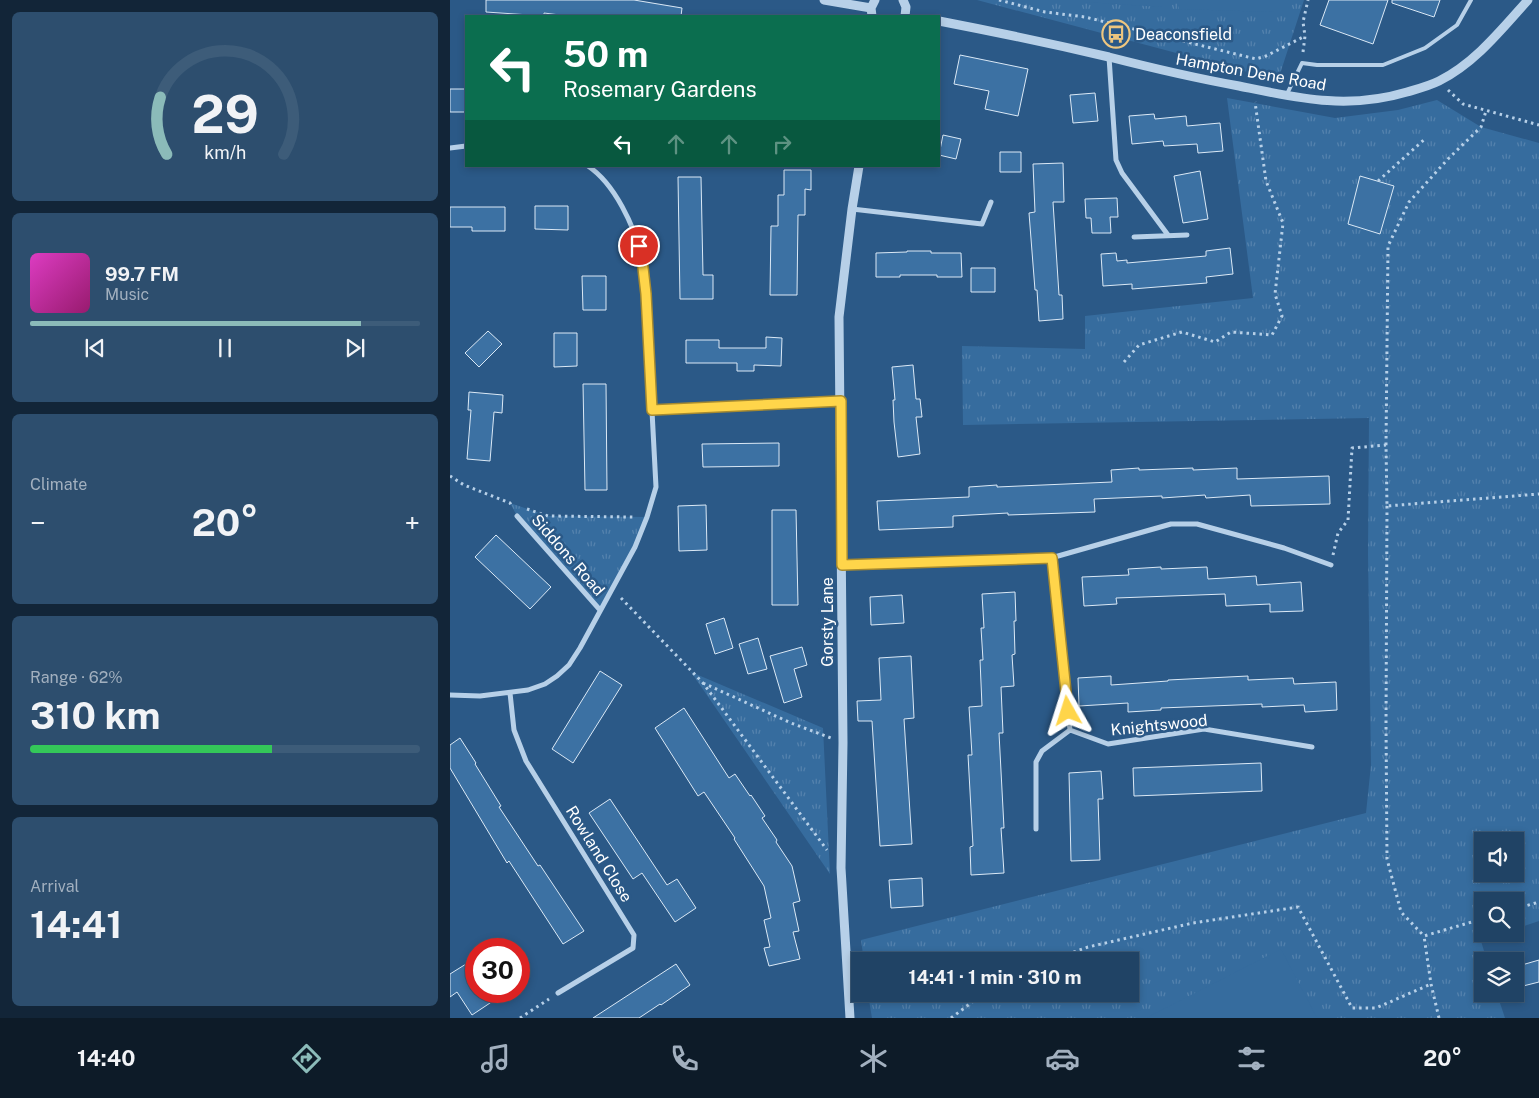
<!DOCTYPE html>
<html lang="en">
<head>
<meta charset="utf-8">
<style>
	:root { --surface:#204365; --page:#2d4e6e; --text:#f1f3f6; --muted:#a2b0bf; --line:#3d5c79; --accent:#8bbbb9 }
	body { margin:0; font-family:"Public Sans",sans-serif; background:var(--page); color:var(--text); height:100vh; display:flex; flex-direction:column; font-size:19px; white-space:nowrap }
	* { box-sizing:border-box; margin:0 }
	p { font-size:16px; color:var(--muted) }
	.icon { flex:none; width:28px; height:28px; fill:none; stroke:currentColor; stroke-width:2; stroke-linecap:round; stroke-linejoin:round }
	.map { position:relative; flex:1; overflow:hidden }
	.sheet { display:flex; flex-direction:column; gap:12px; padding:12px; background:#122538; width:450px }
	.sheet>* { flex:none }
	.guide { position:absolute; left:15px; top:15px; width:475px; height:152px; border-radius:0px; box-shadow:0 2px 8px #0003,0 0 0 1px var(--line); background:#0b6e4f; color:#fff; overflow:hidden }
	.tools { position:absolute; left:1024px; top:832px; display:grid; gap:10px }
	.tools a { display:grid; place-items:center; width:50px; height:50px; border-radius:0px; background:var(--surface); box-shadow:0 2px 8px #0003,0 0 0 1px var(--line); font-size:25px }
	.speed { position:absolute; left:15px; top:938px; display:flex; gap:10px; font-size:25px; font-weight:700; text-align:center }
	.speed>* { display:grid; place-content:center; width:65px; height:65px; border-radius:50%; background:var(--surface); box-shadow:0 2px 8px #0003,0 0 0 1px var(--line); line-height:1 }
	.speed .limit { border:8px solid #d22; background:#fff; color:#111 }
	.pin { position:absolute; display:grid; place-items:center; width:42px; height:42px; color:#fff; margin:-21px; border:2px solid #fff; border-radius:50%; box-shadow:0 1px 5px #0007 }
	.me { position:absolute; width:55px; margin:-28px; rotate:354deg; stroke-linejoin:round; filter:drop-shadow(0 0 4px #0008) }
	.turn { display:flex; align-items:center; gap:18px; height:105px; padding:0 15px; font-size:22px }
	.turn .icon { width:65px; height:65px; stroke-width:2.5 }
	.turn b { display:block; font-size:35px; line-height:42px }
	.lanes { display:flex; align-items:center; height:48px; padding:0 15px; background:#0003; justify-content:center; gap:25px; direction:ltr }
	.lanes .off { opacity:.35 }
	.big { font-size:38px; font-weight:700; line-height:1.1 }
	.sheet .tile { flex:1; display:flex; flex-direction:column; justify-content:center; gap:8px; min-width:0; padding:0 18px; border-radius:8px; background:var(--page) }
	.sheet .dial { align-items:center; gap:0 }
	.dial svg { height:130px; overflow:visible; fill:none; stroke:var(--line); stroke-width:7; stroke-linecap:round; text-anchor:middle }
	.dial text { fill:var(--text); stroke:none }
	.song { display:flex; align-items:center; gap:15px }
	.cover { width:60px; height:60px; border-radius:8px; background:linear-gradient(135deg,hsl(310 70% 55%),hsl(320 70% 35%)) }
	.played { height:5px; border-radius:2px; background:linear-gradient(90deg,var(--accent) 85%,var(--line) 85%) }
	.keys { display:flex; justify-content:space-around; direction:ltr }
	.heat { display:flex; justify-content:space-between; align-items:center; font-size:28px; direction:ltr }
	.charge { height:8px; border-radius:4px; background:linear-gradient(90deg,#34c759 62%,var(--line) 0) }
	.trip { position:absolute; left:401px; top:952px; width:288px; height:50px; border-radius:0px; background:var(--surface); box-shadow:0 2px 8px #0003,0 0 0 1px var(--line); font-weight:700; line-height:50px; text-align:center }
	.tab-bar { display:flex; height:80px; justify-content:space-around; align-items:center; background:#0d1b28; color:var(--muted) }
	.tab-bar .icon { width:35px; height:35px }
	.tab-bar .current { color:var(--accent) }
	.tab-bar b { font-size:22px; color:var(--text) }
	main { display:flex; flex:1; min-height:0 }
	.map>svg:first-child { display:block }
</style>
</head>
<body>
<main>
<section class="sheet">
<div class="tile dial"><svg viewBox="0 0 100 80">
<path d="M14 69A42 42 0 1 1 86 69"/>
<path d="M14 69A42 42 0 0 1 10 34" stroke="#8bbbb9"/>
<text x="50" y="56" font-size="32" font-weight="700">29</text>
<text x="50" y="72" font-size="11">km/h</text>
</svg></div>
<div class="tile">
<div class="song"><i class="cover"></i><div><b>99.7 FM</b><p>Music</p></div></div>
<div class="played"></div>
<div class="keys"><svg class="icon" aria-label="previous" viewBox="0 0 24 24"><path d="M18 5L8 12l10 7zM5 5v14"/></svg><svg class="icon" aria-label="pause" viewBox="0 0 24 24"><path d="M8 5v14M16 5v14"/></svg><svg class="icon" aria-label="next" viewBox="0 0 24 24"><path d="M6 5l10 7-10 7zM19 5v14"/></svg></div>
</div>
<div class="tile"><p>Climate</p>
<div class="heat"><a>−</a><b class="big">20°</b><a>+</a></div>
</div>
<div class="tile"><p>Range · 62%</p><b class="big">310 km</b><div class="charge"></div></div>
<div class="tile"><p>Arrival</p><b class="big">14:41</b></div>
</section>
<div class="map">
<svg width="1089" height="1018" viewBox="0 0 1089 1018">
	<defs>
		<pattern id="grass-tufts" width="24" height="20" patternUnits="userSpaceOnUse" patternTransform="scale(1.25)"><rect width="24" height="20" fill="#366c9e"/><path d="M3 7l-1-3M5 7V3M7 7l1-3M15 17l-1-3M17 17v-4M19 17l1-3" fill="none" stroke="#5482ad"/></pattern>
	</defs>
	<rect width="100%" height="100%" fill="#2b5987"/>
	<path fill="url(#grass-tufts)" fill-rule="evenodd" d="M527,0H854L828,80Z
		M777,98L885,118L948,110L987,100L1031,127L1089,143V921L1065,929V901H1032V934H1052L1031,941L1037,961H1032V994H1047L1055,1018H422L418,994H680V961H414L411,940L916,813L921,765L918,554L919,418L513,425L512,346L635,349V316L803,298ZM1032,841H1065V874H1032Z
		M60,503L98,516L197,517L185,547L150,610L67,516Z
		M241,672L373,728L380,874Z"/>
	<path fill="#366c9e" d="M636,0H712V7L636,2Z
		M729,0H825V12L729,9Z
		M831,949L867,1018H696Z"/>
	<path fill="#3c71a3" stroke="#dbe9f6" d="M36,0H184L232,8L231,16H118L94,13V16L36,12Z
		M879,0H938L923,44L870,25Z
		M942,0H990L984,17L942,3Z
		M510,55L578,69L568,116L535,109L539,91L504,84Z
		M0,89H16V112H0Z
		M645,93L648,121L623,123L620,95Z
		M704,114L705,119L736,116L737,126L770,123L773,151L748,153L747,144L714,146L713,141L682,144L679,116Z
		M493,135L511,139L506,159L489,155Z
		M550,152H571V172H550Z
		M613,163L614,202H603L609,295H612L613,319L589,321L587,290H585L579,213L585,212L583,164Z
		M334,170H361V190L355,189V215H348L347,295H320L321,226H328V195H334Z
		M750,171L758,219L733,223L724,176Z
		M910,176L944,186L930,234L898,224Z
		M228,177H251L253,275H263V299H230Z
		M667,198L668,217H660L661,233H642L641,218H636L635,199Z
		M85,206H118V230L85,229Z
		M0,207H55V231H22V227H0Z
		M780,248L783,274L756,277L757,283L682,289V284L653,286L651,254L666,253L667,261L677,260V263L756,256V251Z
		M457,251H481V253H511L512,277H487V275H450V277H426V253L457,252Z
		M521,268H545V292H521Z
		M132,276H156V310H133Z
		M38,331L52,344L29,367L15,353Z
		M104,333H127V366L104,367Z
		M316,337L332,338L331,366L304,365V371H287V363H236V340H269V348H316Z
		M463,365L466,399H470L472,417H466L470,454L448,457L444,422L443,400H445L442,367Z
		M133,384H156L157,490H135Z
		M19,392L53,395L52,413L44,412L40,461L17,459L21,410H18Z
		M329,443V466L253,467L252,444Z
		M689,468V470L743,468V470L787,468V479L879,476L880,504L801,506L800,495L756,498L755,495L712,498V496L644,499L645,512L558,515V513L503,516V527L429,530L427,501L519,497V487L547,485V487L662,482L661,470Z
		M256,505L257,550L229,551L228,506Z
		M322,510H346L348,605H322Z
		M46,535L101,587L80,609L25,557Z
		M711,567V569L757,567L758,579L806,576L807,585L851,582L853,611L820,612V604L776,606L775,594L666,598L667,604L634,606L632,577L679,575L678,569Z
		M565,592L566,621H564L565,654L562,655L564,686L551,687L553,733H549L554,828H551L554,873L521,875L520,847L523,846L518,755H522L519,707L532,706L530,660H533L531,628H534L532,594Z
		M452,595L454,623L421,625L420,597Z
		M274,618L283,648L265,654L256,624Z
		M308,638L317,669L298,674L289,644Z
		M352,647L357,665L344,669L352,697L334,703L320,656Z
		M461,656L464,718L454,719L462,844L430,846L422,721H408L407,701L431,700L429,658Z
		M150,671L172,685L123,763L102,749Z
		M661,676V685L718,681V680L798,676V680L843,678L844,684L886,682L887,710L855,712L854,705L812,707V704L711,708V710L678,712V703L629,706L628,678Z
		M234,708L279,778L285,774L300,796L301,795L315,816L312,818L327,840L326,842L342,866L350,901L343,903L349,931L343,932L350,959L319,966L314,948L320,947L314,920L321,918L314,886L284,839L285,838L254,792L248,796L205,728Z
		M10,738L26,763L25,764L51,806L49,807L88,866L90,865L134,931L113,944L59,861L57,863L0,768V745Z
		M811,763L812,791L684,796L683,768Z
		M651,771L653,799H648L650,860L621,861L619,773Z
		M160,799L217,885L227,879L246,908L225,922L192,873L183,879L139,813Z
		M472,878L473,906L441,908L439,880Z
		M1089,960V982L1065,988V967Z
		M16,964L26,980V991H58L22,1015L7,992L0,997V974Z
		M226,964L240,985L211,1005L210,1004L189,1018H143Z"/>
	<g fill="none" stroke-linecap="round" stroke-linejoin="round">
		<path stroke="#b7d0e8" stroke-width="3" stroke-dasharray="2.5 4" stroke-linecap="butt" d="M549,0L595,12L635,17L806,59L816,56L855,36
			M853,52L855,36L853,22L858,0
			M998,90L1013,104L1089,125
			M928,181L976,138
			M674,362L689,345L732,332L765,342L781,332L822,335L832,316L825,294L833,223L816,181L805,102
			M936,445L938,246L959,202L998,159L1031,127L1036,111
			M0,476L14,485L60,503L62,507
			M937,506L936,724L937,859L951,912L974,936
			M77,509L98,516L184,517
			M883,555L888,533L898,520L902,448L936,445L937,506L1089,494
			M171,598L253,683L377,850
			M253,683L341,723L381,738
			M1065,909L1089,902
			M599,961L638,947L743,923L848,907L902,1008H926L981,984
			M70,1018L99,999
			M501,1018L533,994
			M989,1018L981,984L974,936L1032,919"/>
		<path stroke="#b7d0e8" stroke-width="4" d="M836,96L852,63L867,65H933L975,48L1007,25L1021,0"/>
		<path stroke="#b7d0e8" stroke-width="5" d="M659,57L666,160L672,173L718,235
			M0,148L16,146
			M138,166C165,184 184,226 192,257C196,275 196,296 197,314C198,346 200,378 202,411L391,401
			M402,209L532,224L541,202
			M684,237L737,235
			M67,516L150,610
			M601,558L620,730L658,744L754,729L862,747
			M392,565L601,558L721,524H747L834,548L881,565
			M60,693L64,730L76,761L184,935L183,948L108,993
			M0,695L30,696L78,690L95,684L107,676L119,665L130,648L185,547L197,517L206,487L202,411
			M586,829V762L592,751L620,730"/>
		<path stroke="#b7d0e8" stroke-width="9" d="M374,0L421,8
			M453,0L456,7L455,16
			M422,16L421,8L425,0
			M489,21C546,32 603,44 659,57C702,68 745,78 789,86C848,98 897,110 957,92C967,89 979,86 989,81C1025,63 1051,30 1078,0
			M400,1018L391,868L393,743L389,317L402,209L409,166"/>
	</g>
	<g fill="none" stroke-linecap="round" stroke-linejoin="round">
		<g stroke="#a68a30" stroke-width="12">
			<path id="route" d="M189,246L192,259L196,294L202,410L391,401L392,565L602,558L618,711"/>
		</g>
		<use href="#route" stroke="#ffd54a" stroke-width="9"/>
	</g>
	<defs>
		<g id="bus-ring" transform="scale(1.4375)"><circle r="9.5" fill="#2b5987" stroke="#eec67f" stroke-width="1.5"/><path d="M-5-6H5V4H4V6H2V4H-2V6H-4V4H-5ZM-3.5-4V0h7V-4ZM-3.5 1.2v1.5H-2V1.2ZM2 1.2v1.5H3.5V1.2Z" fill="#eec67f"/></g>
	</defs>
	<g fill-rule="evenodd">
		<use href="#bus-ring" x="666" y="34"/>
	</g>
	<g text-anchor="middle" dominant-baseline="central" stroke-width="5" stroke-linejoin="round" paint-order="stroke">
		<g font-size="16" fill="#fff" stroke="#2b5987" text-anchor="start">
			<text x="685" y="34">Deaconsfield</text>
		</g>
		<g font-size="16" fill="#fff" stroke="#2b5987">
			<text transform="translate(801 72) rotate(10)">Hampton Dene Road</text>
			<text transform="translate(118 555) rotate(49)">Siddons Road</text>
			<text transform="translate(377 622) rotate(-90)">Gorsty Lane</text>
			<text transform="translate(709 725) rotate(-6)">Knightswood</text>
			<text transform="translate(149 854) rotate(58)">Rowland Close</text>
		</g>
	</g>
</svg>
<div class="tools">
<a><svg class="icon" aria-label="sound" viewBox="0 0 24 24"><path d="M4 9h4l5-4v14l-5-4H4zM17 9q2 3 0 6"/></svg></a>
<a><svg class="icon" aria-label="search" viewBox="0 0 24 24"><circle cx="10" cy="10" r="6"/><path d="M15 15l6 6"/></svg></a>
<a><svg class="icon" aria-label="layers" viewBox="0 0 24 24"><path d="M12 4l9 5-9 5-9-5zM3 14l9 5 9-5"/></svg></a>
</div>
<div class="speed"><div class="limit">30</div></div>
<div class="pin" style="left:189px;top:246px;background:#d93025"><svg class="icon" aria-label="arrive" viewBox="0 0 24 24"><path d="M6 21V4h12l-3 4 3 4H6"/></svg></div>
<svg class="me" style="left:618px;top:711px" viewBox="-20 -20 40 40"><path d="M0-17L14 15 0 8-14 15z" fill="#ffd54a" stroke="#fff" stroke-width="4"/></svg>
<div class="trip">14:41 · 1 min · 310 m</div>
<div class="guide">
<div class="turn"><svg class="icon" aria-label="left" viewBox="0 0 24 24"><path d="M17 20v-9H6M10 6l-5 5 5 5"/></svg><div><b>50 m</b>Rosemary Gardens</div></div>
<div class="lanes"><svg class="icon" aria-label="left" viewBox="0 0 24 24"><path d="M17 20v-9H6M10 6l-5 5 5 5"/></svg><svg class="icon off" aria-label="ahead" viewBox="0 0 24 24"><path d="M12 20V5M6 11l6-6 6 6"/></svg><svg class="icon off" aria-label="ahead" viewBox="0 0 24 24"><path d="M12 20V5M6 11l6-6 6 6"/></svg><svg class="icon off" aria-label="right" viewBox="0 0 24 24"><path d="M7 20v-9h11M14 6l5 5-5 5"/></svg></div>
</div>
</div>
</main>
<nav class="tab-bar">
<b>14:40</b>
<svg class="icon current" aria-label="directions" viewBox="0 0 24 24"><path d="M12 3l9 9-9 9-9-9zM9 14v-3h6M13 9l2 2-2 2"/></svg>
<svg class="icon" aria-label="music" viewBox="0 0 24 24"><path d="M9 18V5l10-2v13"/><circle cx="6" cy="18" r="3"/><circle cx="16" cy="16" r="3"/></svg>
<svg class="icon" aria-label="phone" viewBox="0 0 24 24"><path d="M5 4h4l2 5-3 2q2 4 5 5l2-3 5 2v4C11 20 4 13 5 4z"/></svg>
<svg class="icon" aria-label="climate" viewBox="0 0 24 24"><path d="M12 3v18M4 7l16 10M4 17L20 7"/></svg>
<svg class="icon" aria-label="car" viewBox="0 0 24 24"><path d="M5 17H2v-5l4-1 3-4h7l3 4 3 1v5h-3M9 17h6M6 11h13"/><circle cx="7" cy="17" r="2"/><circle cx="17" cy="17" r="2"/></svg>
<svg class="icon" aria-label="filters" viewBox="0 0 24 24"><path d="M4 7h16M4 17h16"/><circle cx="9" cy="7" r="2"/><circle cx="15" cy="17" r="2"/></svg>
<b>20°</b>
</nav>
</body>
</html>
